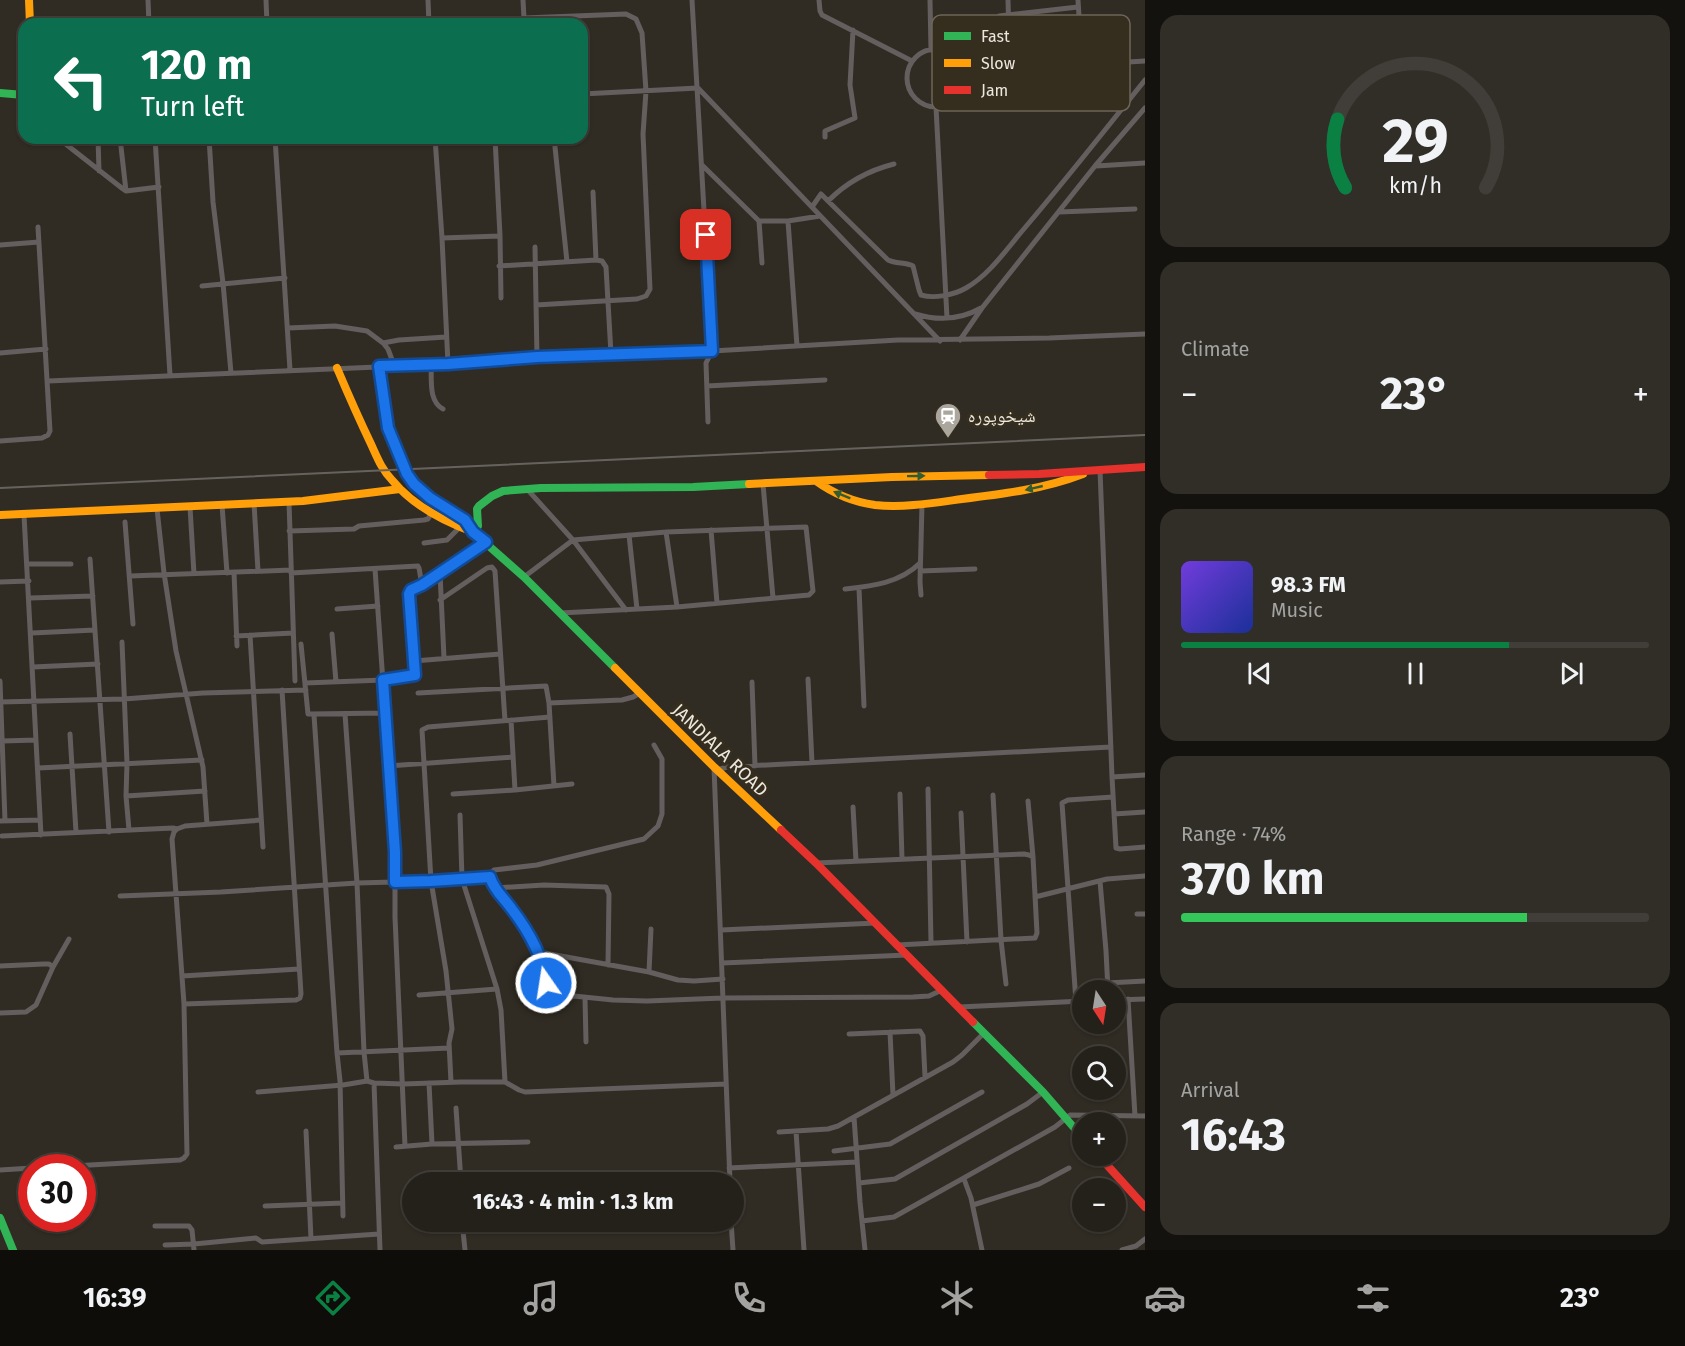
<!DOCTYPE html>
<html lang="en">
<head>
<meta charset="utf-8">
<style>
	:root { --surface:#24211a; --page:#302e27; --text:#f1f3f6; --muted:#a3a3a2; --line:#413e39; --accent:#0b8043 }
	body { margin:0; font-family:"Fira Sans","Noto Naskh Arabic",sans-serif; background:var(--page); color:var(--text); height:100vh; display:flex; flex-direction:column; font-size:22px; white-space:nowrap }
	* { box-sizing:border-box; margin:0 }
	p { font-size:20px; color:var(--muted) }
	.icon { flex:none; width:33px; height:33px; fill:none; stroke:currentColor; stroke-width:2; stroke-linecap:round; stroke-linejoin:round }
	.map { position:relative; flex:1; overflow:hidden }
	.drawer { display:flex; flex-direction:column; gap:15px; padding:15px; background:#14120e; width:540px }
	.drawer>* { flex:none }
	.hud { position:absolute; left:18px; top:18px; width:570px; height:126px; border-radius:18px; box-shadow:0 2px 4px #0004,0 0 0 2px var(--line); background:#0b6e4f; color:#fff; overflow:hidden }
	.needle { width:39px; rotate:168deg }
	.controls { position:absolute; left:1072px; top:980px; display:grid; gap:12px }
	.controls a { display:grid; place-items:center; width:54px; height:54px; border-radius:50%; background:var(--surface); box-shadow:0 2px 4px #0004,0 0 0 2px var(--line); font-size:30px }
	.speed { position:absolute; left:18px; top:1154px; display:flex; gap:12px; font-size:30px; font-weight:700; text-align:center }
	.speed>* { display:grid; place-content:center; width:78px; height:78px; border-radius:50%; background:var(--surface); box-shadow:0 2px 4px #0004,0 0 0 2px var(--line); line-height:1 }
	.speed .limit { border:9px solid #d22; background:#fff; color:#111 }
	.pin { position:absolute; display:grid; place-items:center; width:51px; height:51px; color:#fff; margin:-26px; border-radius:12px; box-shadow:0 3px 9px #0006 }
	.me { position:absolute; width:66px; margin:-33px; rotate:347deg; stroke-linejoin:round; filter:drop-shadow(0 0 4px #0008) }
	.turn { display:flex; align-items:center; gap:21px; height:126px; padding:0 24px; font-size:27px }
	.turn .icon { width:78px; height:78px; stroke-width:2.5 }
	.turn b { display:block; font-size:42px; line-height:51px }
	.big { font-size:45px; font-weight:700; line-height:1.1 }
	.drawer .card { flex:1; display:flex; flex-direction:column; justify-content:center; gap:9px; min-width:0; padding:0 21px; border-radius:18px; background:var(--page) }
	.drawer .dial { align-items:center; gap:0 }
	.dial svg { height:156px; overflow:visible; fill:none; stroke:var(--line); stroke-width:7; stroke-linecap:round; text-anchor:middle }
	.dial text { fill:var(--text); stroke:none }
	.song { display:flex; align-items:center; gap:18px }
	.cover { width:72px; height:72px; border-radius:9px; background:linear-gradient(135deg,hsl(260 70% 55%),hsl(230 70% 35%)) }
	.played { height:6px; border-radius:3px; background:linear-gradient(90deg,var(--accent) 70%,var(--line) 70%) }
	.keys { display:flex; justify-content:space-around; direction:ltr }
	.heat { display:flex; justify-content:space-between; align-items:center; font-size:33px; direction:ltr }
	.charge { height:9px; border-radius:4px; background:linear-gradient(90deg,#34c759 74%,var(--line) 0) }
	.trip { position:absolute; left:402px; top:1172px; width:342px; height:60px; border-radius:30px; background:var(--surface); box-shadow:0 2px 4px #0004,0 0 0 2px var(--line); font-weight:700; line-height:60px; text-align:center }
	.tabs { display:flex; height:96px; justify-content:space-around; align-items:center; background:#0e0d0a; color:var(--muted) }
	.tabs .icon { width:42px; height:42px }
	.tabs .current { color:var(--accent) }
	.tabs b { font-size:27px; color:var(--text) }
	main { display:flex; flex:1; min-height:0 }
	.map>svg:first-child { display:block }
</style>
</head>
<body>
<main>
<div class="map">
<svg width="1145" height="1250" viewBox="0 0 1145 1250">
	<rect width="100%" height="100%" fill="#302c23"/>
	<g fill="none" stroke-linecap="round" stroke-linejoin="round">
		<path stroke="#645e5e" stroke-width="5" d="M148,0L149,24
			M266,0L267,24
			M428,0L429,24
			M523,0L524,18
			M692,0L712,351L706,363L708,422
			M819,0L820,11L822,15L912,61
			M930,0L931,50
			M1008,0L1010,69
			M1078,0L1082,64
			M999,16L1078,7
			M492,24L499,21L524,18L626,14L636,19L642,33L646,91L643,134L650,289L646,296L637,299L536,305
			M907 78a29 29 0 1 1 58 0a29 29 0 1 1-58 0Z
			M964,72L1145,61
			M582,94L698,88L940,341
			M936,107L947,318
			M825,137V131L855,118L850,85L853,30
			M58,138L123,189L126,191L159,187
			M98,138L99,171
			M120,138L126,191
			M155,138L170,375
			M209,138L213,202L223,283L231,373
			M275,138L290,370
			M435,138L442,238L448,364
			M495,138L500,236L501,298
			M555,138V147L567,262
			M702,165L759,221H788L820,216
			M1096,166L1145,163
			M593,192L596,260
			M828,201L888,260C896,264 906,262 913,266L919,290L921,295C934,299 954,295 966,288C989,275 1006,250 1023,230C1065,181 1105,130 1145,80
			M812,207L821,194L828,201C846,183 870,170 894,164
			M1059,212L1135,209
			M759,221L762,263
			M788,221L797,346
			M442,238L500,236
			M0,245L39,242
			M535,247L537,357
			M499,266L596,260L602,261L606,267L611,354
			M202,286L285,278
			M915,314C938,321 960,320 981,308
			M288,328L335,326L367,331L383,343L388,349L394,365
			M960,340L982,308L1095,166L1145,108
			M383,343L399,340L446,337
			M0,353L46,349
			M431,364C432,379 428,401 443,409
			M48,381L448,364L537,357L712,351L898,340L1049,338L1145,334
			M707,386L825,380
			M0,441L42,438L48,435L50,431L38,227
			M1100,470L1112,777L1116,848L1120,849L1145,847
			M763,484L773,598
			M527,489L573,540L626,610
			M289,502L295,681
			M254,503L258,571
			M222,505L227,573
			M190,507L194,574
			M157,509L164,573L176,651L203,767L207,824
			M24,515L41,835
			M125,522L133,624
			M711,530L717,603
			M289,531L354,529L359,526L424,520L428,519L432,512
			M666,532L677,607
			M629,535L637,609
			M424,543L447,540L460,527
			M90,559L109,832
			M28,564H71
			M375,569L395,852V917L405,1146
			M920,571L975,569
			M234,572L237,646
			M291,573L418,566L419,568L422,585
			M440,573L444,658
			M130,576L291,570
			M524,577L573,540L666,532L806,527L813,591L809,595L677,607L560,613
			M0,582L29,581
			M859,588L864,706
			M845,589C872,586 900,583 920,563
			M921,595L920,582L922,504
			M30,598L93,596
			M440,600L487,568L492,567L495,571L505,721
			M337,609L378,606
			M32,633L95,630
			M332,634L336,682
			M250,635L263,847
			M236,636L293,633
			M122,642L127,763L126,796L129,830
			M301,644L308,714L386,713
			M414,661L500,654
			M33,667L98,664
			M808,679L812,763
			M0,681L5,821
			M752,682L755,766
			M305,683L383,680L415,675L410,592L486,542
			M418,693L546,686L549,703L554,786
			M0,702L124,699L203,693L306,690
			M549,703L622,700L633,697L640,693
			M345,714L357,883L364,1052L367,1081
			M314,715L337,1053L340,1081L343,1216
			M511,720L515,790
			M70,734L76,832
			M2,741L36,740
			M388,766L513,757
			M714,767L730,1182
			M38,768L202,760
			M717,770L727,767L1111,747
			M1112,777L1145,775
			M928,789L931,943
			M453,794L515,790L572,784
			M900,794L902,859
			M993,795L1001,940L1006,984
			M126,796L205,791
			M1028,801L1033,857
			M853,807L856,861
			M961,813L967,942
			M1114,814L1145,812
			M460,815L462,879L497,989L501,1010L505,1082
			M0,821L40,820
			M2,836L173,828L177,829L185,826L261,820
			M816,863L1024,854L1029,855L1033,857L1037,933L1035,938L897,945
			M490,877L493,886L512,909L539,952L545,971L548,998L574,996L613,1000L647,1001L723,998L913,997L929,996L942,990
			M490,877L492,872L494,870L537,865L644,839L658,826L662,814V759L654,745
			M1100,881L1106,951L1108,990
			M495,888L544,885L606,887L609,894L608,965
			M120,896L221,892L357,883L431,881L490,877
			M1035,897L1107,879L1145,876
			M1137,914H1145
			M721,930L876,923
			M539,952L649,972L678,980L694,981L723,979
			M722,963L907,955
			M0,966L44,964H49L53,967
			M649,972L651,929
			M182,976L299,969
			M1107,983L1145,981
			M419,995L497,989
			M585,998L586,1042
			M1128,999L1135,1116
			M1116,1000L1145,999
			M1076,1002L1062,803L1068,800L1113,797
			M184,1004L296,1000L300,998L301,994L282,690
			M959,1007L1083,1001
			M0,1013L26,1012L36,1005L53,967L69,939
			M890,1032L893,1095
			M849,1034L920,1031L923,1036L925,1077
			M337,1053L449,1048
			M451,1082L449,1043L452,1029L446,971L431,881L422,730L428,727L550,717
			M374,1083L380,1250
			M429,1083L432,1144
			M258,1092L343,1085L367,1081L374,1083L403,1084L461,1082H505L519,1090L525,1092L726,1084
			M456,1108L461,1182
			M854,1117L860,1202L865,1250
			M306,1131L311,1239
			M796,1131L804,1250
			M779,1132L828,1129L838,1126L953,1062L962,1055L984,1033
			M396,1147L432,1144L528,1142
			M834,1151L890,1144L982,1092
			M54,1167L180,1160L184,1158L187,1154L184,1004L172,839L174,832L177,829
			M729,1168L857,1162
			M0,1170L32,1168
			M964,1179L971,1198L982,1250
			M859,1183L895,1179L1027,1104L1043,1092
			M973,1205L1039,1184L1069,1168
			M265,1206L343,1203
			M462,1221L465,1250
			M731,1221L733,1250
			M862,1221L894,1217L1055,1127L1070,1115L1145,1116
			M155,1226H189L192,1230L194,1250
			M165,1245L194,1244L256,1238L262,1242L379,1234
			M1122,1250L1136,1246L1145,1239"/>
		<path stroke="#30b455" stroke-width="8" d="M0,93L24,95
			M379,366L389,428L407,474L414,484L430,498L465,520L473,532L524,577L615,668
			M473,532L478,526L477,509L479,506L492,496L503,491L541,488L693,487L749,484
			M973,1022L1043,1092L1083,1138
			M0,1218L13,1250"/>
		<path stroke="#ff9f0a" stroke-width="8" d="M29,0L30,24
			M337,368C348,394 359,419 371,444C377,457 382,470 392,480C413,506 443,521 473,532
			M816,481C834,494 853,502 875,505C904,508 933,503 962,499C1003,494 1044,489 1083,474
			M749,484L892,477L989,475
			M0,515L303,501L400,489
			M615,668L714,767L781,830"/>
		<path stroke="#e5322d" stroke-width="8" d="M989,475L1039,474L1145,467
			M781,830L816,863L973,1022
			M1098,1155L1145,1207"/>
		<path stroke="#66635f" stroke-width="2" d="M0,488L1145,435"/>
	</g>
	<defs><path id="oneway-solid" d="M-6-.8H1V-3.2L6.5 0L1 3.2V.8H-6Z" transform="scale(1.5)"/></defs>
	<g fill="#335d31">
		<use href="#oneway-solid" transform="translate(916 476) rotate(-1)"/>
		<use href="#oneway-solid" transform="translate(1034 488) rotate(167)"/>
		<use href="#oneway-solid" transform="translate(842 495) rotate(-158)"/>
	</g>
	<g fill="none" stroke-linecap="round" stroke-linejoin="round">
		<g stroke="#114b97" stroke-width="15">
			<path id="route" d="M546,983C543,955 528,930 511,908C503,897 494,890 490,877L431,881L395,882V852L383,680L415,675L409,594L411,590L422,585L486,542L473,532L465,520L430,498L414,484L407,474L388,428L379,366L448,364L537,357L712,351L706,235"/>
		</g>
		<use href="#route" stroke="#1a73e8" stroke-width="10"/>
	</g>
	<defs>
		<g id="station-pin" transform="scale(1.35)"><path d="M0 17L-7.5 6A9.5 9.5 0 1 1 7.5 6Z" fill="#aaa69d" stroke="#352e1e"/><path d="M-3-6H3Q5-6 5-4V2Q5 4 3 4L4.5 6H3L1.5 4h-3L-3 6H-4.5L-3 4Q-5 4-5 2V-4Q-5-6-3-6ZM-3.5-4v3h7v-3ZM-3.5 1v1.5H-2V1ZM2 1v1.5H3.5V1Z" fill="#fff"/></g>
	</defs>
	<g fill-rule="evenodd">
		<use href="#station-pin" x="948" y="416"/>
	</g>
	<g text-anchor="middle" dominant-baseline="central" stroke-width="6" stroke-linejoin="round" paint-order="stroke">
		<g font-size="18" fill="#ece8de" stroke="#352e1e" text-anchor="start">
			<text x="968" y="416">شیخوپورہ</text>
		</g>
		<g font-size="18" fill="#ece8de" stroke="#352e1e">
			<text transform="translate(720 750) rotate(44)">JANDIALA ROAD</text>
		</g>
	</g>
	<rect x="932" y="15" width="198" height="96" rx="9" fill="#352e1e" stroke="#6c6658" stroke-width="1.5"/>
	<rect x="944" y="32" width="27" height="8" fill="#30b455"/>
	<rect x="944" y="59" width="27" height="8" fill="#ff9f0a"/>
	<rect x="944" y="86" width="27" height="8" fill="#e5322d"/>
	<g font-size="16" fill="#ece8de">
		<text x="981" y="42">Fast</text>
		<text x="981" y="69">Slow</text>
		<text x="981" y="96">Jam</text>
	</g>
</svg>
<div class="controls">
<a><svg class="needle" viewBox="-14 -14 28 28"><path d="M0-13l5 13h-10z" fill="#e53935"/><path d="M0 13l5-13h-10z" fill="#a3a3a2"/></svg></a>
<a><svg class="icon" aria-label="search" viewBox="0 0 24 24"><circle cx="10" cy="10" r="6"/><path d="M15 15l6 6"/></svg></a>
<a>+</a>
<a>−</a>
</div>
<div class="speed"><div class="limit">30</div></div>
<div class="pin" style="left:706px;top:235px;background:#d93025"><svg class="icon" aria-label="arrive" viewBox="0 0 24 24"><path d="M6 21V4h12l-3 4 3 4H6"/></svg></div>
<svg class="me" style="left:546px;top:983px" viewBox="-20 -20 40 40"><circle r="17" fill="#1a73e8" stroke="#fff" stroke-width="3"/><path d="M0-11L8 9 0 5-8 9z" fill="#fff"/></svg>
<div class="trip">16:43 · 4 min · 1.3 km</div>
<div class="hud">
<div class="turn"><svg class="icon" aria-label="left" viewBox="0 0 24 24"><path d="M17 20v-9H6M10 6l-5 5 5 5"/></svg><div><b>120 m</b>Turn left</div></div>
</div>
</div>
<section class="drawer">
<div class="card dial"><svg viewBox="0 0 100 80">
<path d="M14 69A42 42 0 1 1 86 69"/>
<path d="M14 69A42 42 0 0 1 10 34" stroke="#0b8043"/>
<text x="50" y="56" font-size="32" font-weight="700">29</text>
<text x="50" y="72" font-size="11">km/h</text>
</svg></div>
<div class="card"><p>Climate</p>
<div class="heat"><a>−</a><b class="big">23°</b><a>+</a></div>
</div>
<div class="card">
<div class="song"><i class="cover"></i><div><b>98.3 FM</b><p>Music</p></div></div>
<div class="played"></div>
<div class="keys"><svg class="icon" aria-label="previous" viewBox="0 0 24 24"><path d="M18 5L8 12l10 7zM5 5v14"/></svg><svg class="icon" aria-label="pause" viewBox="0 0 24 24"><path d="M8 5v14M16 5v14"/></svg><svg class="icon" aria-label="next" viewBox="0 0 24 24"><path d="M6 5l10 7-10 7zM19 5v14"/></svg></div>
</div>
<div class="card"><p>Range · 74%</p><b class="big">370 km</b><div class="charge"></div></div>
<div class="card"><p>Arrival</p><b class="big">16:43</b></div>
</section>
</main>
<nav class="tabs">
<b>16:39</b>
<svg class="icon current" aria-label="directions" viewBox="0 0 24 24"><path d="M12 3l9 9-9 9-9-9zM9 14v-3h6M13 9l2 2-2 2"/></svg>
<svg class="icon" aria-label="music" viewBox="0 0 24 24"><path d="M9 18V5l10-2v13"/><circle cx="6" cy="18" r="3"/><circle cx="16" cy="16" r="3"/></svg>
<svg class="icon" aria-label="phone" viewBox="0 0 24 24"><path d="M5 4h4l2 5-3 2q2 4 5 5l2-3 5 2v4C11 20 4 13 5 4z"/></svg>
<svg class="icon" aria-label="climate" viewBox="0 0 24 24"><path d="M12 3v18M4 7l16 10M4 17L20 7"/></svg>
<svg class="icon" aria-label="car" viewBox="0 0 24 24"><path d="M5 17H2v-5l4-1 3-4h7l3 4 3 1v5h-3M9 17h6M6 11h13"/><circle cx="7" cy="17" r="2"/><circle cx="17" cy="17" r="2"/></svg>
<svg class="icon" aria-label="filters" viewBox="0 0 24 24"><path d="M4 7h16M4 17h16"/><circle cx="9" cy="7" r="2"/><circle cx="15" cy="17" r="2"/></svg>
<b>23°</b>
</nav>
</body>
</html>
